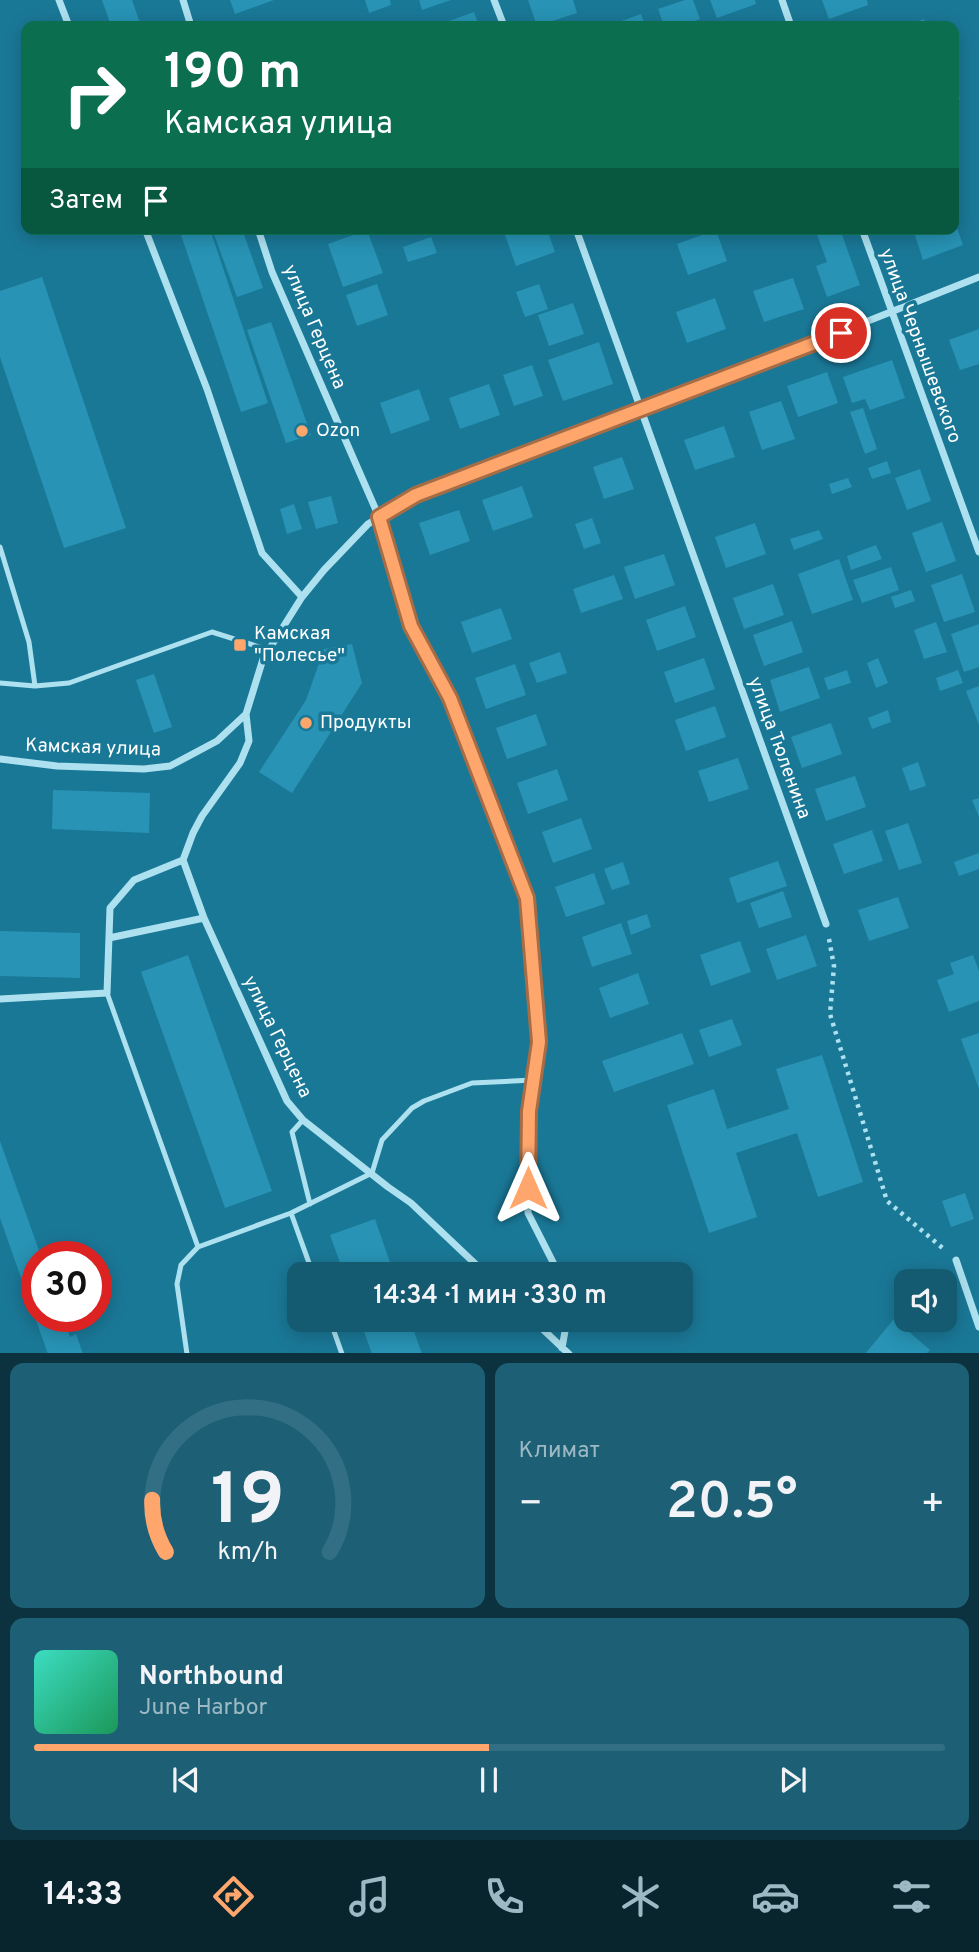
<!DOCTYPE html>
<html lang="ru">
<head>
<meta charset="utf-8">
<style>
	:root { --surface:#145a71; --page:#1d6076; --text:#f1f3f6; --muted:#9db9c3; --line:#336f84; --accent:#ffa66c }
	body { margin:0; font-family:Overpass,sans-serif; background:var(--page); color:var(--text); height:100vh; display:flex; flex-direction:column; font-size:26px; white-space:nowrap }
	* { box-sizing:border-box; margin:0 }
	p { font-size:23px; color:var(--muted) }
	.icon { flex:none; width:38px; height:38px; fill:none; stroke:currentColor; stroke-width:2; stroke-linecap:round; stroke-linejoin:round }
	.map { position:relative; height:1353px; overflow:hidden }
	.sheet { display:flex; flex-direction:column; gap:10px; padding:10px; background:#0b323e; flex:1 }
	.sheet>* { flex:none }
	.guide { position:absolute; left:21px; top:21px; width:938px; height:214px; border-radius:14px; box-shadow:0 4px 18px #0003; background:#0b6e4f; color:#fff; overflow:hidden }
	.tools { position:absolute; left:894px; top:1269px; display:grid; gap:14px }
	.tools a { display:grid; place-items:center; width:63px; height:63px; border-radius:14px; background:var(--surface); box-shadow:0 4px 18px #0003; font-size:35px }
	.speed { position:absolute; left:21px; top:1241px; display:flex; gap:14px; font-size:35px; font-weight:700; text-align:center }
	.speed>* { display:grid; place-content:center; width:91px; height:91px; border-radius:50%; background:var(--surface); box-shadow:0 4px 18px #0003; line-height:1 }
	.speed .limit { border:10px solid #d22; background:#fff; color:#111 }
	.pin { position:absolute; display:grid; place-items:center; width:60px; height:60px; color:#fff; margin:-30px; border:4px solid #fff; border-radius:50%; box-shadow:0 2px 7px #0007 }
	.me { position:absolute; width:77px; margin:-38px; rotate:0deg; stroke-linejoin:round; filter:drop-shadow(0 0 5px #0008) }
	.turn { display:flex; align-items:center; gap:24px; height:147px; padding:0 28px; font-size:32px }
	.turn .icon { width:91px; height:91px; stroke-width:2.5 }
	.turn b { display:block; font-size:49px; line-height:60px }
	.then { display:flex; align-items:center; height:66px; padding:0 28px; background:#0003; gap:14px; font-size:26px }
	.big { font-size:52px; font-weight:600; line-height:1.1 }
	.sheet .tile { flex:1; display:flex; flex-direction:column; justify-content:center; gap:10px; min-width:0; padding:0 24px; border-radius:14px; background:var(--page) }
	.sheet .dial { align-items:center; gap:0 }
	.dial svg { height:182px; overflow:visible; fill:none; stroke:var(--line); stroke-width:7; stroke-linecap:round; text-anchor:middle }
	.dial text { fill:var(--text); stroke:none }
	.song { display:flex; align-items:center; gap:21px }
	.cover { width:84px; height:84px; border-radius:10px; background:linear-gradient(135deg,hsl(170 70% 55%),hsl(150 70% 35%)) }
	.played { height:7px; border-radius:4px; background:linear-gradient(90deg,var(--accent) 50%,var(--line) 50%) }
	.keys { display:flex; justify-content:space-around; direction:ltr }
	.heat { display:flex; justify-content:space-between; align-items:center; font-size:38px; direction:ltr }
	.sheet .tiles { flex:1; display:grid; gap:10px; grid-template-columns:1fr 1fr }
	.tile:last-child { grid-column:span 2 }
	.trip { position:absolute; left:287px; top:1262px; width:406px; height:70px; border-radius:14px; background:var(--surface); box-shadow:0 4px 18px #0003; font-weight:600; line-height:70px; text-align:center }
	.tabs { display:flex; height:112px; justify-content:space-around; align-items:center; background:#08242d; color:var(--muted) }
	.tabs .icon { width:49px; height:49px }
	.tabs .selected { color:var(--accent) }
	.tabs b { font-size:32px; color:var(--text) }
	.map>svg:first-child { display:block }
</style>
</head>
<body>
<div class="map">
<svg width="979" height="1354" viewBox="0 0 979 1354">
	<rect width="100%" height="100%" fill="#1a7897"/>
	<path fill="#2893b5" d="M102,0H132L141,26H111Z
		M230,0H274L235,14Z
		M365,0H390L391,5L369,13Z
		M419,0H451L422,10Z
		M528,0H573L577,13L537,26Z
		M685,0H693L700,19L680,26H664L658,9Z
		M710,0H755L756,4L717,18Z
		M822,0H867L868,5L829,19Z
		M474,12L479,26H435Z
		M641,14L645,26H608Z
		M924,19L927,26H906Z
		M954,83L960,99L954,101Z
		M954,220L963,245L923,260L913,229H954Z
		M179,229H210L268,403L241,412Z
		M212,229H242L263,288L237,297Z
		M522,229H547L555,252L516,266L505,235Z
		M815,229H840L860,285L827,297L816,266L827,262Z
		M367,230L383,273L343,287L328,244Z
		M716,230L727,261L688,275L677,244Z
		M431,237L437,253L408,262L403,247Z
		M42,277L126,528L64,548L0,357V291Z
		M793,278L804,309L764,322L753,291Z
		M377,284L388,315L357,326L346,295Z
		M539,284L548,309L525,317L516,292Z
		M715,298L726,329L687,343L676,312Z
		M573,303L584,334L549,346L538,315Z
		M271,322L311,435L286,443L247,330Z
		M979,329V364L960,370L949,340Z
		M599,342L613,384L563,401L548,360Z
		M892,360L905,398L870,410L865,399L852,403L843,377Z
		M532,365L543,396L514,406L503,375Z
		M827,372L838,403L798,417L787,386Z
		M489,384L500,415L460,429L449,398Z
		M419,389L430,420L391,434L380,403Z
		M781,401L795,439L762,450L749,412Z
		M863,408L877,449L865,454L850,412Z
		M724,426L735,457L695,470L684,440Z
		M622,457L634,489L604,499L593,467Z
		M887,461L891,473L872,479L868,468Z
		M920,469L931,501L907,510L895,478Z
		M848,478L852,487L832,494L829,484Z
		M522,486L533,517L493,531L482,500Z
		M331,496L338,523L316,529L308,502Z
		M294,504L302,529L287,534L280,509Z
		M459,510L470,541L430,555L419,523Z
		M592,518L601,543L584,549L575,524Z
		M942,522L956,561L926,572L912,533Z
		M755,523L766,554L726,568L715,537Z
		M819,530L823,539L794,550L790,539Z
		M876,545L882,559L851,570L847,556Z
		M664,554L675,585L635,599L624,567Z
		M839,559L853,600L812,614L798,574Z
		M891,567L899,590L862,603L853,580Z
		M962,574L975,612L944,622L931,585Z
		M614,575L623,599L581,613L573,589Z
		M773,584L784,615L744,629L733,598Z
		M911,590L915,601L895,608L891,597Z
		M685,606L696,637L657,651L646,620Z
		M501,608L512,639L472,653L461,622Z
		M792,621L803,652L764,666L753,635Z
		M936,622L947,652L924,659L914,630Z
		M979,624V667L964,672L951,634Z
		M352,644L362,683L292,793L259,772L306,700L324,649Z
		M560,652L567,673L537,683L529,663Z
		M704,658L715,689L675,703L664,672Z
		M878,658L888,683L876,688L867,663Z
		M515,664L526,695L486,709L475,678Z
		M809,667L820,698L780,712L770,680Z
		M847,670L851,683L828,690L824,678Z
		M958,670L963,683L940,691L936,678Z
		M154,674L172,727L154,733L136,680Z
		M979,686V725L966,691Z
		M715,706L726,737L686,751L675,720Z
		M888,710L891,722L872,729L868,718Z
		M536,714L547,745L507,759L496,728Z
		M831,723L842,754L802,768L791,737Z
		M738,758L749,789L709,802L698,771Z
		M918,762L926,786L910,791L902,768Z
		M557,769L568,800L528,814L517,783Z
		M855,776L866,807L826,821L815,789Z
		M53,790L150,793L149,833L52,829Z
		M979,798V817L972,800Z
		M581,818L592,849L553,863L542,832Z
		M908,823L922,863L899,870L885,831Z
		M872,830L883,861L844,874L833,844Z
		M979,853V869L959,876L954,862Z
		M778,861L787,886L737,903L729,878Z
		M623,862L630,884L612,890L604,869Z
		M594,873L605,904L566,917L555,887Z
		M783,891L792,917L759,928L750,903Z
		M898,897L909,928L869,941L858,910Z
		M647,914L651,927L631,935L627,921Z
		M621,923L632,954L592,967L582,937Z
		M0,931L80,933V978L0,976Z
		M806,935L817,966L777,980L766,949Z
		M740,941L751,972L711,986L700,955Z
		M188,955L272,1191L225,1208L141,972Z
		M973,955L979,971V1001L949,1012L937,980L954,974L950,963Z
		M638,973L649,1004L610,1018L599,988Z
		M732,1019L742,1045L709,1057L699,1030Z
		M682,1033L694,1064L614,1092L602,1061Z
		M979,1033V1089L961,1039Z
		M822,1055L863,1182L818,1197L797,1133L736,1153L757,1217L709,1233L667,1105L714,1089L727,1129L789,1109L776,1069Z
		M0,1141L41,1256H37V1316H63L70,1337L76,1334L83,1354H48L0,1218Z
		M965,1193L974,1219L951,1227L942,1201Z
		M375,1219L394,1274H344L330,1235Z
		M894,1319L930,1350L926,1354H865Z
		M360,1320H410L422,1354H372Z"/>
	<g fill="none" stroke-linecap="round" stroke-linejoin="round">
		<path stroke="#ade1f0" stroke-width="4.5" stroke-dasharray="3.5 5" stroke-linecap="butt" d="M829,939L834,966L830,1014L887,1201L946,1251"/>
		<path stroke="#ade1f0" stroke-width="5" d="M0,547L29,642L35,686
			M0,683L35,686L69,683L212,632L269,650
			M107,993L198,1247
			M303,1120L292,1132L310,1204
			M291,1213L313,1274
			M330,1320L342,1354
			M187,1354L177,1284L181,1265L198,1247L291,1213L372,1173L382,1140L412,1108L424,1101L472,1083L533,1080"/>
		<path stroke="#ade1f0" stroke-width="7" d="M59,0L69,26
			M183,0L191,26
			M494,0L504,26
			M782,0L791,26
			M145,229L207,389L262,553L302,597
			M258,229L272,272L379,517L411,626L450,698L527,897L539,1042L529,1111L528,1213L559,1274
			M576,229L826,924
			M862,229L979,552
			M246,714L249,741L240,763L202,816L193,833L183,860L204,918L287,1101L303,1120L388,1187L411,1203L486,1274
			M0,759L57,766L144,769L170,766L217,741L246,714L263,659L302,597L324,570L368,524L416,495L641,411L979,277
			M109,938L204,918
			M0,999L107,993L110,908L134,880L183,860
			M956,1260L979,1327
			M533,1320L569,1354
			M562,1348L567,1320"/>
	</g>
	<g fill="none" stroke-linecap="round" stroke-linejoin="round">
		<g stroke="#a66c46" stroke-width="18">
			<path id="route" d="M528,1188L529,1111L539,1042L527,898L450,698L411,626L379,517L416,495L841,333"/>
		</g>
		<use href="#route" stroke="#ffa66c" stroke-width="12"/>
	</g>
	<g fill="#ffa66c" stroke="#1a7897" stroke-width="2.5">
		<circle cx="302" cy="431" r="7"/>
		<rect x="233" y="638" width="14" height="14" rx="3.5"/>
		<circle cx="306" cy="723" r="7"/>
	</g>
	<g text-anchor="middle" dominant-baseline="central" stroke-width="7" stroke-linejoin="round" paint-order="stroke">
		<g font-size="19" fill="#fff" stroke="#1a7897">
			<text transform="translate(314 327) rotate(67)">улица Герцена</text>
			<text transform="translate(920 346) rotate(70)">улица Чернышевского</text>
			<text transform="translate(93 748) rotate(2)">Камская улица</text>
			<text transform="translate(779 748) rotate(70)">улица Тюленина</text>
			<text transform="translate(277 1037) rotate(64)">улица Герцена</text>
		</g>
		<g font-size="19" fill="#fff" stroke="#1a7897" text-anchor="start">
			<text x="316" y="431">Ozon</text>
			<text x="254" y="634">Камская<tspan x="254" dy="22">"Полесье"</tspan></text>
			<text x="320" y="723">Продукты</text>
		</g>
	</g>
</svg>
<div class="tools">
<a><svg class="icon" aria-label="sound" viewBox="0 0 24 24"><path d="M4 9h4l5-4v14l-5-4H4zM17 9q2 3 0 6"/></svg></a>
</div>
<div class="speed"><div class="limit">30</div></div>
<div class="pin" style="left:841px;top:333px;background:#d93025"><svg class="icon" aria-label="arrive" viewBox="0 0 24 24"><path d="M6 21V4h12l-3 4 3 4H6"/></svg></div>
<svg class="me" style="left:528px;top:1188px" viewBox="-20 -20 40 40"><path d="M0-17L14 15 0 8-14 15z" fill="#ffa66c" stroke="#fff" stroke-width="4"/></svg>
<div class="trip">14:34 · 1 мин · 330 m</div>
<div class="guide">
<div class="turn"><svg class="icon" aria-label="right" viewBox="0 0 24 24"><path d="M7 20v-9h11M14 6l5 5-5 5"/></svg><div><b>190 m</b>Камская улица</div></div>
<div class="then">Затем<svg class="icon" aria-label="arrive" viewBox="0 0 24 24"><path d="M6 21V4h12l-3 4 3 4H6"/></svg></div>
</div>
</div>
<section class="sheet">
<div class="tiles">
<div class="tile dial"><svg viewBox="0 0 100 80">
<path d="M14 69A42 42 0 1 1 86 69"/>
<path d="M14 69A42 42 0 0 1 8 46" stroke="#ffa66c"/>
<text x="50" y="56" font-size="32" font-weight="700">19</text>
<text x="50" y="72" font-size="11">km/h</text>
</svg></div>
<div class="tile"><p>Климат</p>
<div class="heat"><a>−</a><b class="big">20.5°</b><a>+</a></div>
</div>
<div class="tile">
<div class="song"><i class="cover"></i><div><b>Northbound</b><p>June Harbor</p></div></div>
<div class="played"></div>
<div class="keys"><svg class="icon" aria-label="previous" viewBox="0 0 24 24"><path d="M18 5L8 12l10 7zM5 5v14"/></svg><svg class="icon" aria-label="pause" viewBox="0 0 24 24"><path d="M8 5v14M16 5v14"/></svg><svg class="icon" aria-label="next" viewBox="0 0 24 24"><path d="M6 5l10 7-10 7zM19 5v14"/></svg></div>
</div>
</div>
</section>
<nav class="tabs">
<b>14:33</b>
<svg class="icon selected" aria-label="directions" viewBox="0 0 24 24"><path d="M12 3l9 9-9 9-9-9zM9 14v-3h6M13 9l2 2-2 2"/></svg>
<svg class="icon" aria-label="music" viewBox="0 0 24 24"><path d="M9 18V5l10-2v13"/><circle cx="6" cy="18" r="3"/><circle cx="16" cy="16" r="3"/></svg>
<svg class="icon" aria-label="phone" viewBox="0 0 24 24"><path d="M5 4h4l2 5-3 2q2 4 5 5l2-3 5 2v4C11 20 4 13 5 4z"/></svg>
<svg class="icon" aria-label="climate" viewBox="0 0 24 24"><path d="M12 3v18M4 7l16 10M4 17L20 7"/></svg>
<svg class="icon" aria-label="car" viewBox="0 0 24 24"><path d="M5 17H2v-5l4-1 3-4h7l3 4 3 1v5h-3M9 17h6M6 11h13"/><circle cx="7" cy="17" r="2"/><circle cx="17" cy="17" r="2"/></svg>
<svg class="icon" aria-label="filters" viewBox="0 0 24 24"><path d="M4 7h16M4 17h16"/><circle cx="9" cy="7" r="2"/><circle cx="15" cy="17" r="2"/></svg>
</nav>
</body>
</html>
